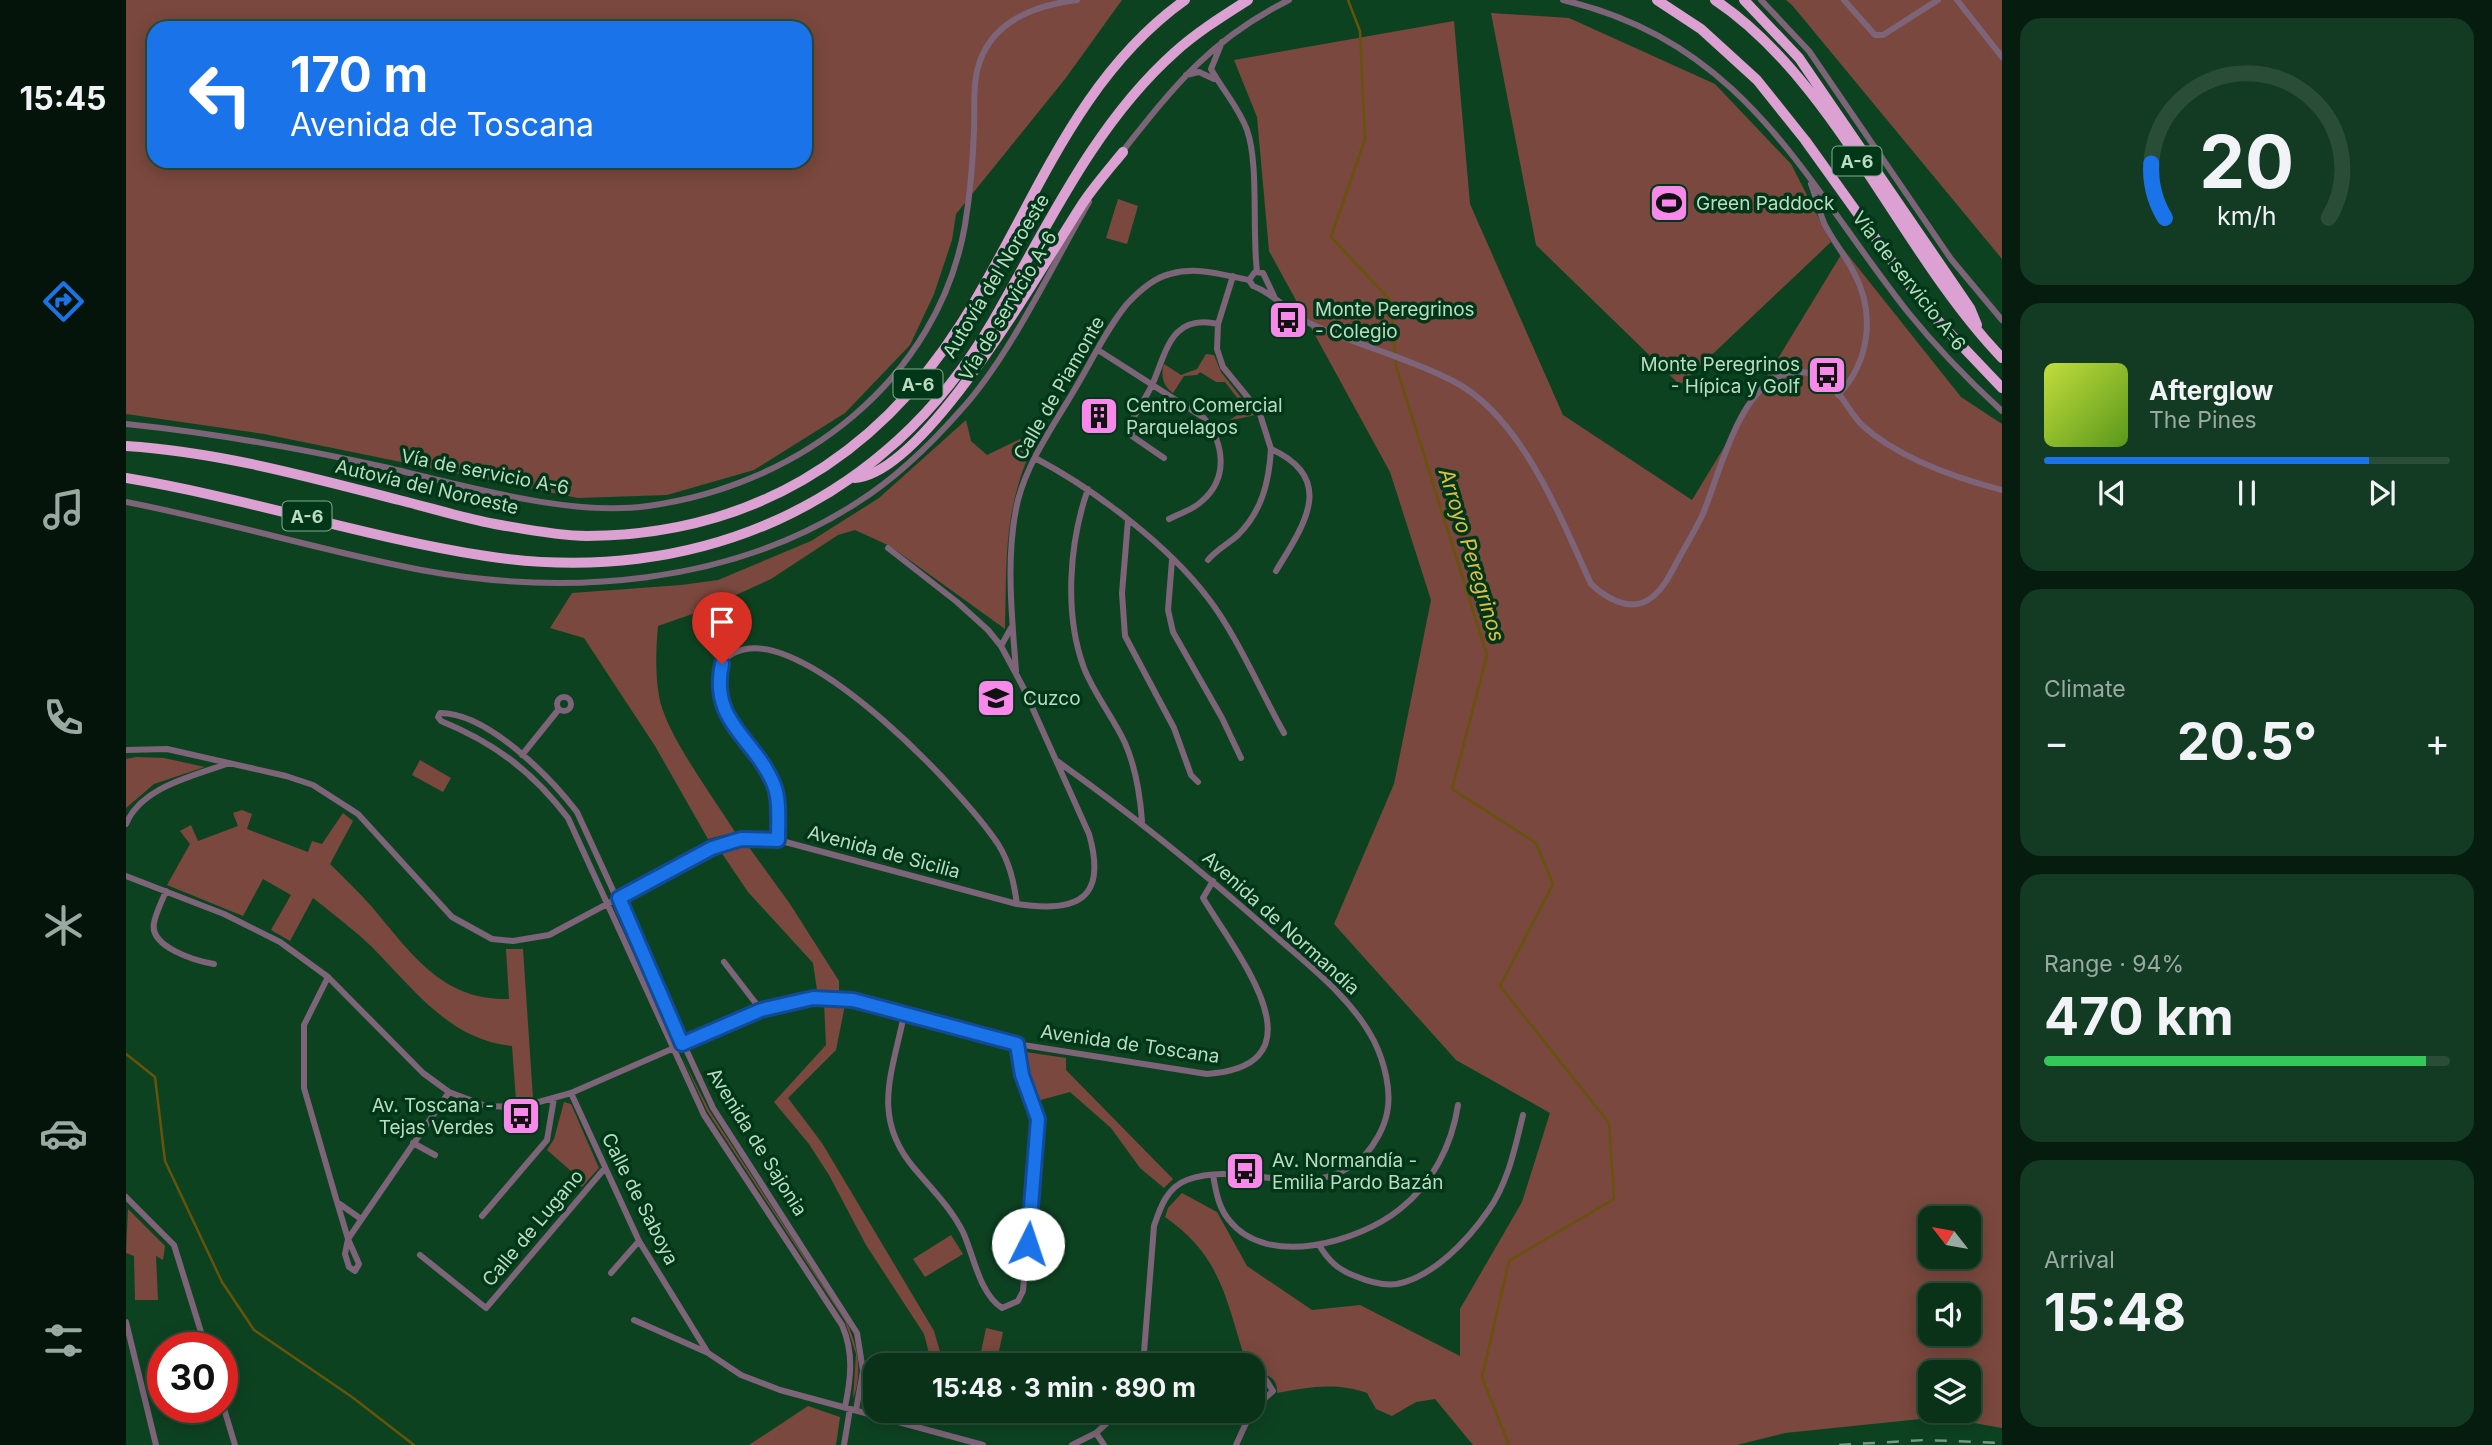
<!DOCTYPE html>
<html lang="en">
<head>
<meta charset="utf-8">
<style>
	:root { --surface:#0a3219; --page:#133a22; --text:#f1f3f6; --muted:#99aaa2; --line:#2a4d38; --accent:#1a73e8 }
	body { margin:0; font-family:Inter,sans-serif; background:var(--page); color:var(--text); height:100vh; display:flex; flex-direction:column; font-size:26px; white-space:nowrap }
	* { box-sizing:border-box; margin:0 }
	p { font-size:23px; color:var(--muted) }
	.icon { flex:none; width:38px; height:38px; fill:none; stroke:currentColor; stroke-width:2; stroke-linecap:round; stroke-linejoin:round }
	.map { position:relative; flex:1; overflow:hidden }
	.sheet { display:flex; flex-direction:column; gap:18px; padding:18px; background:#061c0e; width:490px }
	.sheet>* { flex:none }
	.guide { position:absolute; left:21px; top:21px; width:665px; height:147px; border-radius:21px; box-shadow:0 4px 18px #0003,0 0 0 2px var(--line); background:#1a73e8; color:#fff; overflow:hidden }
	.needle { width:46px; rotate:301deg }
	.fabs { position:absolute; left:1792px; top:1206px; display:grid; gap:14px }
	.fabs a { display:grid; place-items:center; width:63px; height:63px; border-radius:14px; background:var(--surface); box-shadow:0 4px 18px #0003,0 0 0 2px var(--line); font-size:35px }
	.speed { position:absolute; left:21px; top:1332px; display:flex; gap:14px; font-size:35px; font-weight:700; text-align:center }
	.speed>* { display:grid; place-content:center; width:91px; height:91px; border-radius:50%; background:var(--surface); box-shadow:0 4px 18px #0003,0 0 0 2px var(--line); line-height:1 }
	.speed .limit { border:10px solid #d22; background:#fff; color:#111 }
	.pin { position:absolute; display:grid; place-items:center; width:60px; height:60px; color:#fff; margin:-72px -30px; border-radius:50% 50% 50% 0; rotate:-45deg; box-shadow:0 0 7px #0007 }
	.pin .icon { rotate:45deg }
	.me { position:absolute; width:77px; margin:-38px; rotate:4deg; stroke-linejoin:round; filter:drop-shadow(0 0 5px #0008) }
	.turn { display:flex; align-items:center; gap:24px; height:147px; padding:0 28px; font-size:32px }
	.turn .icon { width:91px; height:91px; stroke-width:2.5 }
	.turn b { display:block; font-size:49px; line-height:60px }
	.big { font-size:52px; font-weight:700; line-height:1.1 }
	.sheet .card { flex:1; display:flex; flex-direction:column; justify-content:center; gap:10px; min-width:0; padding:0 24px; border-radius:21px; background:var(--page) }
	.sheet .dial { align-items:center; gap:0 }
	.dial svg { height:182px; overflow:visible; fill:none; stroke:var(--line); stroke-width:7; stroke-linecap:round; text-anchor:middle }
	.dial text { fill:var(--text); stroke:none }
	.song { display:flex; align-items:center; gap:21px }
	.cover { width:84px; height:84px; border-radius:10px; background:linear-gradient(135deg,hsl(70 70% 55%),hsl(90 70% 35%)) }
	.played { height:7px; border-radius:4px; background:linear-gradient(90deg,var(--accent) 80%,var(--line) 80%) }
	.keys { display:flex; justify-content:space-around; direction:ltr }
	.heat { display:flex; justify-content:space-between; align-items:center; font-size:38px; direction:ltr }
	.charge { height:10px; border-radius:5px; background:linear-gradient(90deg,#34c759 94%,var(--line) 0) }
	.trip { position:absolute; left:737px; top:1353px; width:402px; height:70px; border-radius:21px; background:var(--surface); box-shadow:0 4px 18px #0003,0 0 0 2px var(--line); font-weight:700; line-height:70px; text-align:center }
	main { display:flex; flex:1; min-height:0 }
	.menu { display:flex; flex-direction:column; width:126px; justify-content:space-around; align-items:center; background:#04140a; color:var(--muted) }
	.menu .icon { width:49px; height:49px }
	.menu .active { color:var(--accent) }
	.menu b { font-size:32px; color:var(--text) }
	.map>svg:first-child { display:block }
</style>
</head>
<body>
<main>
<nav class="menu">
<b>15:45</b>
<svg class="icon active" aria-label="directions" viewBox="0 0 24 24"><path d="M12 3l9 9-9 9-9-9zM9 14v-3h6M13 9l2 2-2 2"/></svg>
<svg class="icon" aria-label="music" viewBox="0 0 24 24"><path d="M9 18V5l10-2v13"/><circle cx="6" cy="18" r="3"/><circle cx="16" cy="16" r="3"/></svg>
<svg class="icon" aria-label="phone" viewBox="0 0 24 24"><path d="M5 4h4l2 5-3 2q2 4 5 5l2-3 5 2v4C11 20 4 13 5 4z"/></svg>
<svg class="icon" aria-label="climate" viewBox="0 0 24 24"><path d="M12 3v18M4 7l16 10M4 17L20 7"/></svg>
<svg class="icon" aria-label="car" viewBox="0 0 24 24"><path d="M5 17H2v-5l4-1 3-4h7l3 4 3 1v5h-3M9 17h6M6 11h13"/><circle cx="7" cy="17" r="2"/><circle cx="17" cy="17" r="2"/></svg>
<svg class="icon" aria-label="filters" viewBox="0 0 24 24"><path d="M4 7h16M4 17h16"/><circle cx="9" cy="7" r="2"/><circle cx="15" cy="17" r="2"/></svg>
</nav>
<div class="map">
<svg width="1876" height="1445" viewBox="0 0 1876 1445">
	<rect width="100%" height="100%" fill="#0d4221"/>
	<path fill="#7a483e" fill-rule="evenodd" d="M0,0H996L939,79L830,214L826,240L808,294L784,345L719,413L628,470L541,495L452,498L138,434L0,414ZM28,28H679V161H28Z
		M1660,0H1876V259L1666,5Z
		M1365,13L1443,18L1589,84L1665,164L1705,242L1554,385L1410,245Z
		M1328,21L1344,204L1437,415L1566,500L1718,250L1835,397L1876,424V1428L1814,1417L1659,1433L1611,1445H1347L1309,1399L1290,1402L1266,1416L1250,1409L1241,1393C1209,1382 1183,1387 1151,1393C1152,1378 1140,1371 1127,1378V1365H1121C1100,1302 1097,1257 1039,1217L1042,1208L1056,1193L1091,1212L1121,1266L1186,1310L1234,1305L1334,1356V1309L1396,1202L1424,1113L1330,1060L1208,924L1268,784L1305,600L1264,472L1143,251L1131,117L1108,60ZM1804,1218H1843V1256H1804ZM1804,1295H1843V1334H1804ZM1804,1372H1843V1410H1804Z
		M992,199L1012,206L1001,244L980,238Z
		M1080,354L1088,355L1095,372L1129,415L1102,421L1115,413L1116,404L1099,382H1090L1074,372L1071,375L1058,376L1047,393C1038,387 1034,376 1038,364L1055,375L1071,369Z
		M840,420L845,441L861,455L894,439L907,445C877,513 881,558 879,629L764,546L729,530L712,535L645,579L575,611L532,626C530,649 529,672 533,696C539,733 588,798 609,832L582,839L529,746L458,638L424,628L446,593L555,585L592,580L685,541L753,498Z
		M10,757L38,758L79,767L28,784L0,808V759Z
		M294,760L325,778L317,792L286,775Z
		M116,810L126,814L121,829L182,852L186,841L196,844L217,813L227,821L204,864C218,878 233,892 246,907C285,953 316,1001 383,999L380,949H397L407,1098L390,1101L386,1046C323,1040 287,988 245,946C227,929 207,914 187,898L164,941L145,930L165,895L137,879L117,916L41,885L64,844L54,831L65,825L72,841L112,826L107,813Z
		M622,846L664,904L713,981V993L691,990L687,963L622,892L595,852Z
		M698,1003L719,1005L710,1050L662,1098L696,1143L808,1331L818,1365H806L798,1334L740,1245L703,1175L683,1144L648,1102L700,1045Z
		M900,1052L940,1058V1070L1047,1179L1038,1188L1014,1168L985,1128L944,1092L911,1101L897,1055Z
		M556,1057L583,1110L720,1321C732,1345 737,1374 727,1399L730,1354L719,1321L581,1111Z
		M438,1102L445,1104L473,1168L456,1187L447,1180L445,1171L421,1150L428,1139Z
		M2,1209L39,1246L37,1260L30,1256L32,1300H9L8,1256L0,1253Z
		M825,1235L837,1254L799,1277L787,1259Z
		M860,1328L877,1332L870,1365L853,1362Z
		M682,1406L714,1417L710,1445H623Z"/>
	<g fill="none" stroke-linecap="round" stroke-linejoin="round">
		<path stroke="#67530a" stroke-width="2.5" d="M1222,0L1234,31L1239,139L1205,237L1265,301L1270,366L1361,655L1326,789L1410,843L1427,884L1374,986L1483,1123L1488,1199L1383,1261L1356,1377L1383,1445
			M0,1054L29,1077L39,1161L96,1282L128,1330L226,1397L288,1445"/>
		<path stroke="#7d6478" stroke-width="6" d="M1437,0C1619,43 1676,177 1781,311C1810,347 1842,380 1876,411
			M1635,0L1683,51L1825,259L1876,320
			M1718,0L1749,35H1757L1812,0
			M1831,0L1876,57
			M1096,42L1085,69C1096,89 1113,108 1121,130C1133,163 1126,232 1131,271
			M1060,75L1073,72L1088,79
			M996,152C1049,85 1085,39 1163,0
			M1685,184C1690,197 1693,212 1699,225C1707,241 1719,255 1727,271C1750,312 1744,362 1712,395
			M1107,276L1092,324L1091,349L1097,367L1133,411L1145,449C1211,479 1178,525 1150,571
			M1123,280L1127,286C1149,294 1164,314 1185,324C1231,345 1280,357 1325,380C1395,414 1434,517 1465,584C1479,597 1502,612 1522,600C1537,591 1545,573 1553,558C1561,544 1569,530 1576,516C1593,476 1610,399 1650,378C1665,370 1681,370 1696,378C1714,388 1722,412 1737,426C1773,458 1830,478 1876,490
			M1123,280L1129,272L1137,273L1148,296
			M972,350L1078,418C1098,443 1103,478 1076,501C1067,510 1054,513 1043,519
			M0,424C87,433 172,448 258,467C337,485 442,517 522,506C672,486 812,381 839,225C844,194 847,161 848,130C849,107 846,83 854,61C869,19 911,5 951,0
			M909,458C968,489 1042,545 1082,598C1110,634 1135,692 1158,733
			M1038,458L1006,436L1005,422C1012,409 1021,396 1027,383C1041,349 1046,314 1092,324
			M962,489C943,543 938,614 958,668C968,694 987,717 999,743C1010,768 1014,794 1016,821
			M0,502C99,521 196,551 295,570C441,597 605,585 732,502C770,478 804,445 834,411C883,358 926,266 963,202
			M1002,520L996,593L999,636L1048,728L1065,775L1072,782
			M1046,560L1042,610L1047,632L1096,718L1115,758
			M1082,560C1090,550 1102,544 1112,535C1136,511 1143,482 1145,449
			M875,646L885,628
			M890,671C886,617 879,554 892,500C903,458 932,419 953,382C968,356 982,327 1001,304C1013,291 1027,278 1044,274C1072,266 1096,275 1123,280
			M431 704a7 7 0 1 1 14 0a7 7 0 1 1-14 0Z
			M0,750L41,749L160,776L187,785L232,814L326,917L366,939L387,941L423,935L586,848L615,839L652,840L891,904C950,913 982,900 963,834L897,687L875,646L862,630L831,602L762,548
			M396,755L433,709
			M931,761C1007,815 1077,872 1147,934C1182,965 1226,998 1248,1041C1258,1061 1266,1091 1261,1113C1258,1128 1249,1144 1239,1155C1187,1207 1118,1158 1061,1180C1041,1187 1034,1208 1028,1226L1017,1365
			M0,824C16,786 69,776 103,763
			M652,840C652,824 654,803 649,787C636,746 577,716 596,666C599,656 610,651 620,649C689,636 836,790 872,844C884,863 888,883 891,904
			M0,876L98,914L154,942L202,977L297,1073L323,1092L360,1106L395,1107L445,1093L635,1010L687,998L727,1001L891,1044L1081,1074C1203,1065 1109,952 1077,898L1087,881
			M40,891C36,901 30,912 28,923C23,947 70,961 88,964
			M598,962L635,1010
			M202,977L178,1025V1088L211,1202L235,1219
			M778,1015C766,1074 745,1117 788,1168C805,1188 825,1208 837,1232C848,1256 853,1293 876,1308L892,1301L897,1291L912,1119L896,1075L891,1044
			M445,1093L513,1241L582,1353L615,1375L654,1390L857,1445
			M287,1143L309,1155
			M1087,1175C1090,1191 1092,1207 1103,1220C1141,1269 1233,1242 1274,1209C1306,1184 1326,1145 1332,1105
			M0,1197L48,1245L80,1348
			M211,1202L222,1239L219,1254L223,1267L229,1271L233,1264L222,1239L323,1092
			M356,1216L421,1140L428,1098
			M1193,1245C1203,1261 1211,1269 1229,1276C1241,1281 1257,1286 1271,1284C1307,1277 1342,1240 1362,1211C1382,1183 1389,1148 1397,1115
			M294,1255L360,1308L479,1168
			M485,1273L513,1241
			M508,1320L580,1352
			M0,1322L30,1445
			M1127,1386L1134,1380H1140L1147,1391L1138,1399L1132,1398L1127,1392
			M96,1402L109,1445
			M719,1407C725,1378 728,1353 716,1325L578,1115L442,818C407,772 369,743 315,721L312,717L314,713C362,713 424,777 451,812L587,1108L731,1333L737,1371L730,1410
			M970,1433L978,1445
			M718,1445L724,1409
			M946,1445L970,1433L995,1410
			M1110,1445L1126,1410"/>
		<path stroke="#dca0d2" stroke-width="10" d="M1531,0L1575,29L1631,80L1679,140L1798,306L1876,388
			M1589,0C1709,80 1775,253 1876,358
			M1618,0L1673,58L1844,308L1851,325
			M0,446C93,452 183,477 273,500C305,508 337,518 369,524C398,529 432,536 461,536C623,535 749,459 835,324C906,212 947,80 1059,0
			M0,478C121,498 238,537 360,556C568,588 760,506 867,321C920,229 968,124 1049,52C1071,32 1097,16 1122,0
			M729,478C801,473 918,262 957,203C969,185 984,168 997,152"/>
		<path stroke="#719a7e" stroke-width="2.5" stroke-dasharray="12 12" stroke-linecap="butt" d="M1713,1445L1799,1440L1876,1443"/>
	</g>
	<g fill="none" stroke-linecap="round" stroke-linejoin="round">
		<g stroke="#114b97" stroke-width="18">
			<path id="route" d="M596,664C583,722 629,738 648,785C654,800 652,823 652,840L615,839L586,848L493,898L556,1044L635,1010L687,998L727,1000L891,1044L896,1075L912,1119L902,1244"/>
		</g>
		<use href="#route" stroke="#1a73e8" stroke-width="12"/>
	</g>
	<defs>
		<g id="stadium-square" transform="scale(2.0125)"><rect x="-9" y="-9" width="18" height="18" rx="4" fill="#f888ea" stroke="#003718"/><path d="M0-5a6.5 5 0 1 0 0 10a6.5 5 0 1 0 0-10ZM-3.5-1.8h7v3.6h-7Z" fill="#111"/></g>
		<g id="bus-square" transform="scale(2.0125)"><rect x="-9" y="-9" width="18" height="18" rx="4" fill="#f888ea" stroke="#003718"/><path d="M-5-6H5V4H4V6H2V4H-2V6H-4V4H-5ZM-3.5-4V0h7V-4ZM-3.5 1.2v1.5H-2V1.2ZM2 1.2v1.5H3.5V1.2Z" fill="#111"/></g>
		<g id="building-square" transform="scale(2.0125)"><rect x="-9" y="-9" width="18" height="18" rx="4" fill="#f888ea" stroke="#003718"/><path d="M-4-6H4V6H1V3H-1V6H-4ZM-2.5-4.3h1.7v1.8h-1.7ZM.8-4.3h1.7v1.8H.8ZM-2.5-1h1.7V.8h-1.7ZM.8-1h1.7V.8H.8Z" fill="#111"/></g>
		<g id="school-square" transform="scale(2.0125)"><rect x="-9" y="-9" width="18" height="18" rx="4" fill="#f888ea" stroke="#003718"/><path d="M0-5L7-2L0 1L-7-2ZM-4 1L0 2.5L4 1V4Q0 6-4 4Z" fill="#111"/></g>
	</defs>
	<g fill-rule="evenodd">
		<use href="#stadium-square" x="1543" y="203"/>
		<use href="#bus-square" x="1162" y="320"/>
		<use href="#bus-square" x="1701" y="375"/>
		<use href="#building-square" x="973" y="416"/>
		<use href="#school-square" x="870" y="698"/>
		<use href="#bus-square" x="395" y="1116"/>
		<use href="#bus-square" x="1119" y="1171"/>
	</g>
	<g text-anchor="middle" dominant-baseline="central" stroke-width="7" stroke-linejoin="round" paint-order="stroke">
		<g fill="#003718" stroke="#83aa8f" stroke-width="2">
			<rect x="1706.5" y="146.5" width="49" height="29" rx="5"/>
			<rect x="767.5" y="369.5" width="49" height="29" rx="5"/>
			<rect x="156.5" y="501.5" width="49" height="29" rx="5"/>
		</g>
		<g font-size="18" font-weight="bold" fill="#bbdbc2">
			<text x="1731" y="161">A-6</text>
			<text x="792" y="384">A-6</text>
			<text x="181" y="516">A-6</text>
		</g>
		<g font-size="19" fill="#bbdbc2" stroke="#003718" text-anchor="start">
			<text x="1570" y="203">Green Paddock</text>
			<text x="1189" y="309">Monte Peregrinos<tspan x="1189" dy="22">- Colegio</tspan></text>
			<text x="1674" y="364" text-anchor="end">Monte Peregrinos<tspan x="1674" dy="22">- Hípica y Golf</tspan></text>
			<text x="1000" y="405">Centro Comercial<tspan x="1000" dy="22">Parquelagos</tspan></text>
			<text x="897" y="698">Cuzco</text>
			<text x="368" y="1105" text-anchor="end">Av. Toscana -<tspan x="368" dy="22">Tejas Verdes</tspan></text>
			<text x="1146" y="1160">Av. Normandía -<tspan x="1146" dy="22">Emilia Pardo Bazán</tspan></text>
		</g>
		<g font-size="19" fill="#bbdbc2" stroke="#003718">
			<text transform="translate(870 276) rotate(-59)">Autovía del Noroeste</text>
			<text transform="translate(1783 281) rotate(52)">Vía de servicio A-6</text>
			<text transform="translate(882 306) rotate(-59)">Vía de servicio A-6</text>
			<text transform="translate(933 388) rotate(-60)">Calle de Piamonte</text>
			<text transform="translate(359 472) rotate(11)">Vía de servicio A-6</text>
			<text transform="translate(301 487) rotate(13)">Autovía del Noroeste</text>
			<text transform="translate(758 852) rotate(15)">Avenida de Sicilia</text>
			<text transform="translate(1155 923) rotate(42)">Avenida de Normandía</text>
			<text transform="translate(1004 1044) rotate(8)">Avenida de Toscana</text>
			<text transform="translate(631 1142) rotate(58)">Avenida de Sajonia</text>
			<text transform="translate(514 1199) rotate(63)">Calle de Saboya</text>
			<text transform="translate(407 1228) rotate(-50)">Calle de Lugano</text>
		</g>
		<g font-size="21" font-style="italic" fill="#e0bc44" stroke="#003718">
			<text transform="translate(1346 555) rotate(73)">Arroyo Peregrinos</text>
		</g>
	</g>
</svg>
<div class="fabs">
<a><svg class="needle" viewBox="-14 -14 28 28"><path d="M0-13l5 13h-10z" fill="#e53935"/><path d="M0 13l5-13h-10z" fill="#99aaa2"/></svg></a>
<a><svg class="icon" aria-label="sound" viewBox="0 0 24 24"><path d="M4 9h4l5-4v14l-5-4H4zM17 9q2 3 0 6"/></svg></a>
<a><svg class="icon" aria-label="layers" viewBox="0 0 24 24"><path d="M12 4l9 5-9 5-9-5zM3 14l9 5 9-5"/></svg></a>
</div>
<div class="speed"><div class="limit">30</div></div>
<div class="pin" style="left:596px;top:664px;background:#d93025"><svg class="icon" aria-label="arrive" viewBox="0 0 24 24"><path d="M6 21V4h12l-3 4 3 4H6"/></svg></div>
<svg class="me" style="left:902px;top:1244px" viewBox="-20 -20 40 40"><circle r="19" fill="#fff"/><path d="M0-13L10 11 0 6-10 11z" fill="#1a73e8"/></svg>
<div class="trip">15:48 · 3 min · 890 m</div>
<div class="guide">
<div class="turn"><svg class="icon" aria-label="left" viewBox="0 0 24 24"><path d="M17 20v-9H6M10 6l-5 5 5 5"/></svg><div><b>170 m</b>Avenida de Toscana</div></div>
</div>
</div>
<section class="sheet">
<div class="card dial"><svg viewBox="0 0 100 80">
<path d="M14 69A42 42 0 1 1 86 69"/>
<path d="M14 69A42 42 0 0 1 8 45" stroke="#1a73e8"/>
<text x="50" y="56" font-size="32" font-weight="700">20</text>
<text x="50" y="72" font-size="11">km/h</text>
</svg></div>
<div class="card">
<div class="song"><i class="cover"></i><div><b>Afterglow</b><p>The Pines</p></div></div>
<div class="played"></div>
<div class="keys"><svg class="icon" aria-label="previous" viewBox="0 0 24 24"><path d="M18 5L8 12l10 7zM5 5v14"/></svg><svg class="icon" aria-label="pause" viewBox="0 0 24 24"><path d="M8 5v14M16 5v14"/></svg><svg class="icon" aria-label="next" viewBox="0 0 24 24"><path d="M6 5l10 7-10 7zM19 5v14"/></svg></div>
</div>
<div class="card"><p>Climate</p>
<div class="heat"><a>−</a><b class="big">20.5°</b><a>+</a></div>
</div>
<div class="card"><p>Range · 94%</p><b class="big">470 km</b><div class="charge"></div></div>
<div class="card"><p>Arrival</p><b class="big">15:48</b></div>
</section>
</main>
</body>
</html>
